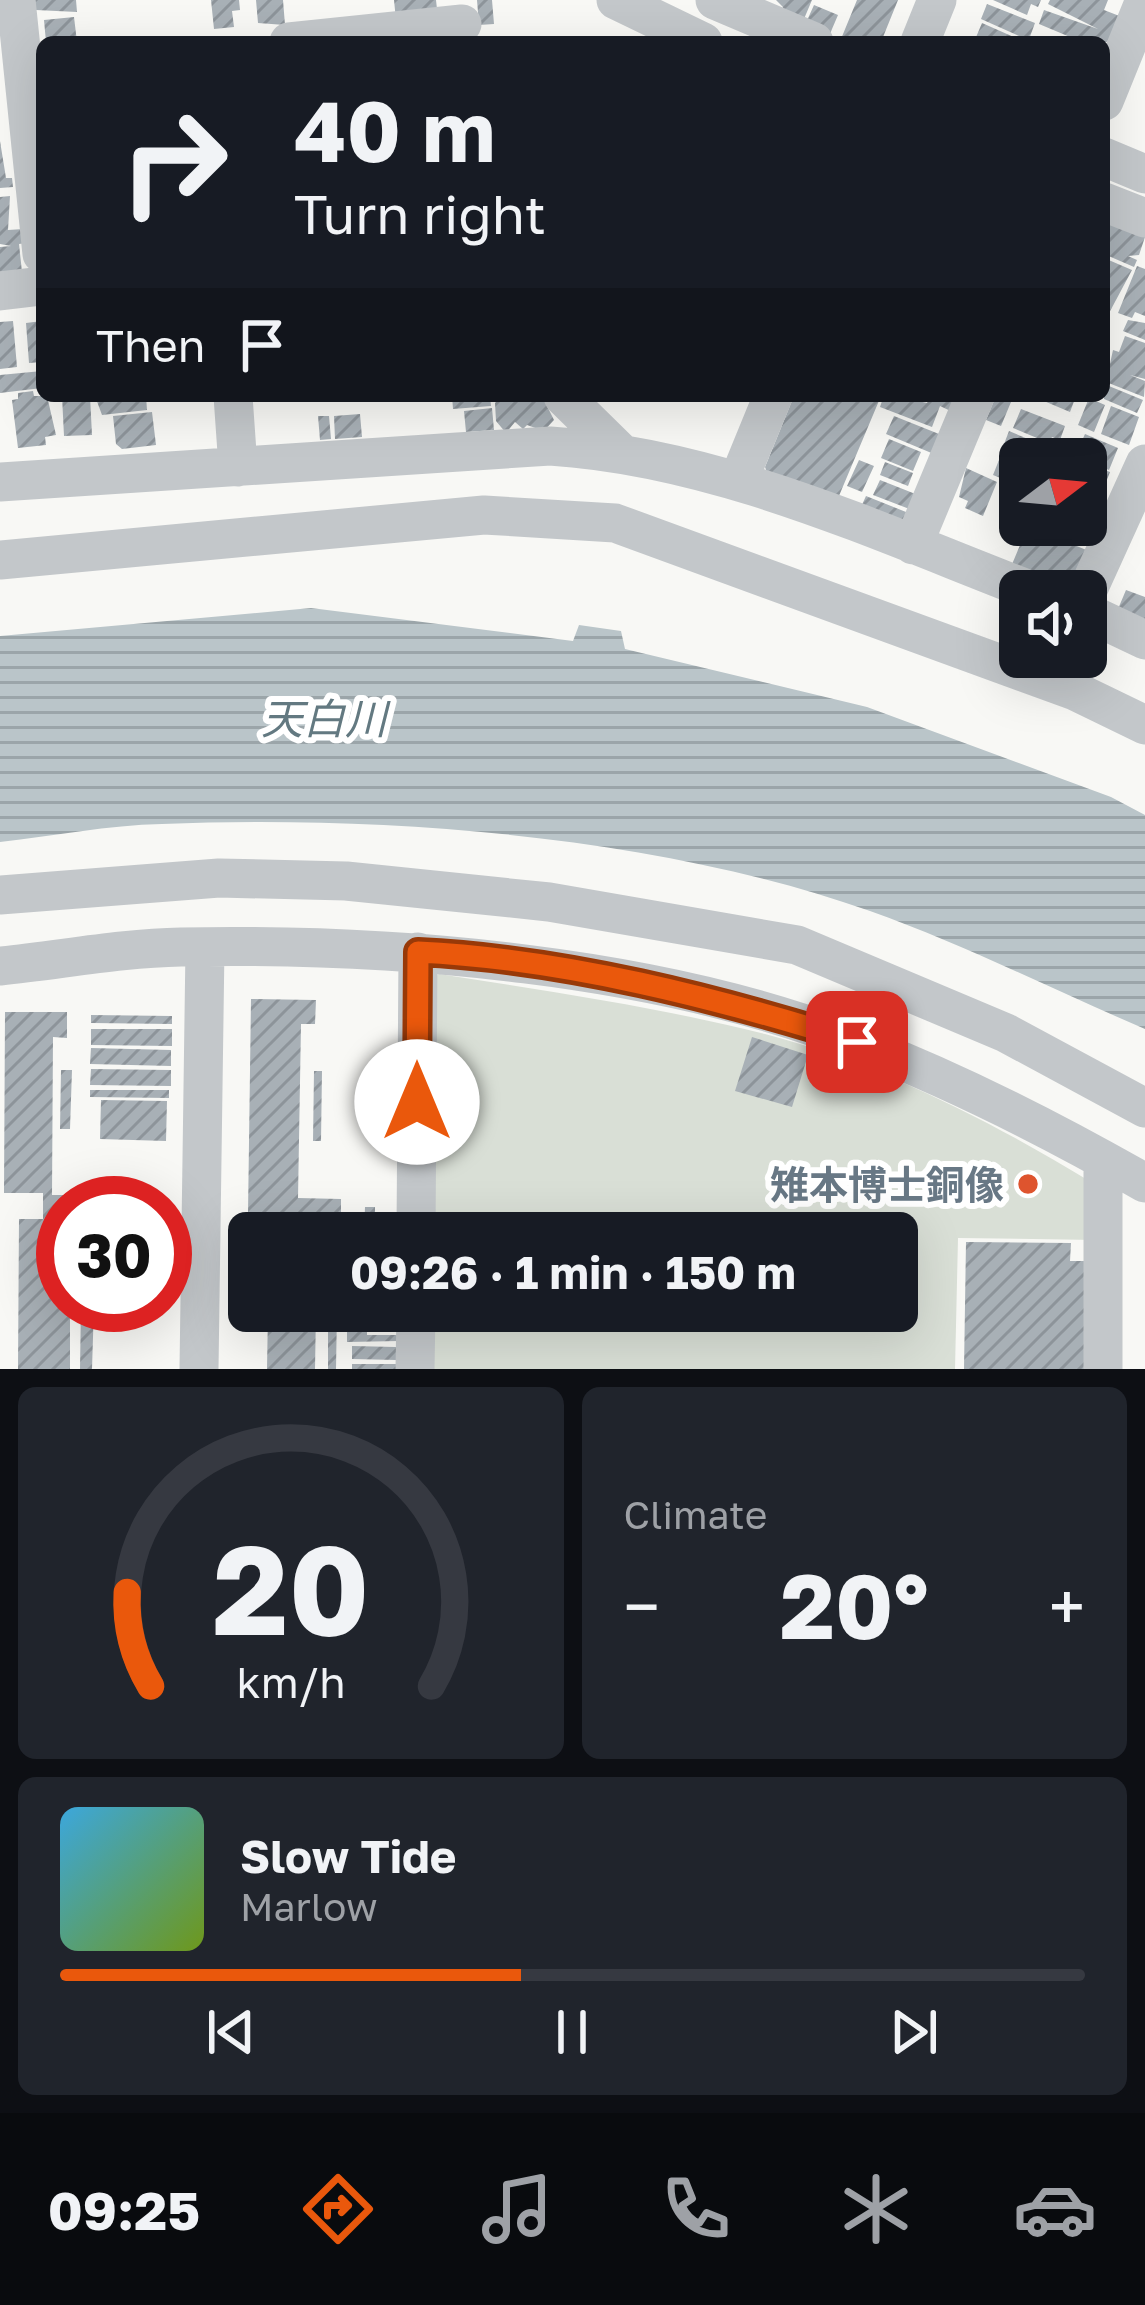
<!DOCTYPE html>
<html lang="en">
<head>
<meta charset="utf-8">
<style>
	:root { --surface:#171b24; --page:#20242c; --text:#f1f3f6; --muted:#9ea1a6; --line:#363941; --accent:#ea580c }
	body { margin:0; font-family:"Golos Text","Noto Sans JP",sans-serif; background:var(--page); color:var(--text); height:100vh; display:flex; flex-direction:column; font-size:45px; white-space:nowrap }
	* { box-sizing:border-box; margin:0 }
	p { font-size:39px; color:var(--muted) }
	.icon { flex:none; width:66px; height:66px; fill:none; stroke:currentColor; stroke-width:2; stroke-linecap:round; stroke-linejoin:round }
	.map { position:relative; height:1369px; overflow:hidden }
	.panel { display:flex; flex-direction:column; gap:18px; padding:18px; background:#0d0f14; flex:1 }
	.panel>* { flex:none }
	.hud { position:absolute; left:36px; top:36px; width:1074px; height:366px; border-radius:18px; box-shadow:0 12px 48px #0002; background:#171b24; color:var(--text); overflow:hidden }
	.needle { width:78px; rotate:74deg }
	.buttons { position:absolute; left:999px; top:438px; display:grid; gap:24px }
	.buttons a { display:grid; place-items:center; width:108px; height:108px; border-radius:18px; background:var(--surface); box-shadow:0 12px 48px #0002; font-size:60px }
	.speed { position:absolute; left:36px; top:1176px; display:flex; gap:24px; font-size:60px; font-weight:700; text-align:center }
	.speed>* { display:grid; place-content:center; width:156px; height:156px; border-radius:50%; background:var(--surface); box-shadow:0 12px 48px #0002; line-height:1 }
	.speed .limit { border:18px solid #d22; background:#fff; color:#111 }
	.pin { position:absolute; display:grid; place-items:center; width:102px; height:102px; color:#fff; margin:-51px; border-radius:24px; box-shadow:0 6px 18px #0006 }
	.me { position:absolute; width:132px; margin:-66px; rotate:0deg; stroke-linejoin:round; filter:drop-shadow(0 0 9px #0008) }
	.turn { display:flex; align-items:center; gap:42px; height:252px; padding:0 60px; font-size:54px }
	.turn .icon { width:156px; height:156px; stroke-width:2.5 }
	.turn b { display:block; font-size:84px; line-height:102px }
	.then { display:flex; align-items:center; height:114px; padding:0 60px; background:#0003; gap:24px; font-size:45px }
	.big { font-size:90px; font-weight:700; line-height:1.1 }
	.panel .widget { flex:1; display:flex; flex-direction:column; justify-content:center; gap:18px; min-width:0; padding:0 42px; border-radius:18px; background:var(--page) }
	.panel .dial { align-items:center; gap:0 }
	.dial svg { height:312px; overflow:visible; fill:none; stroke:var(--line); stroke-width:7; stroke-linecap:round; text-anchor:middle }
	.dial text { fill:var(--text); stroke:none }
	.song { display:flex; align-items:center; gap:36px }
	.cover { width:144px; height:144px; border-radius:18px; background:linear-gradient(135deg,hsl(200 70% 55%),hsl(80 70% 35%)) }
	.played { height:12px; border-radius:6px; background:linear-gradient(90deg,var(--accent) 45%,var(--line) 45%) }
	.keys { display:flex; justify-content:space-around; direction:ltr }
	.heat { display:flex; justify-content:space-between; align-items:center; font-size:66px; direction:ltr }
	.panel .tiles { flex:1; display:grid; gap:18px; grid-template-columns:1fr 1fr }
	.widget:last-child { grid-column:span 2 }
	.trip { position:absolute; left:228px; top:1212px; width:690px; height:120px; border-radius:18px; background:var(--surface); box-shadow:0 12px 48px #0002; font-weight:700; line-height:120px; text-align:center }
	.menu { display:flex; height:192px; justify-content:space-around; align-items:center; background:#090b0e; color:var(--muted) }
	.menu .icon { width:84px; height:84px }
	.menu .active { color:var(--accent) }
	.menu b { font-size:54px; color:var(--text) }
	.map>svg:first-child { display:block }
</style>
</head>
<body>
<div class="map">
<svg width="1145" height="1369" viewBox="0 0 1145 1369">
	<defs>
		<pattern id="water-rules" width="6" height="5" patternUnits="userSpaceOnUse" patternTransform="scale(3)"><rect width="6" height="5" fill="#bac5c9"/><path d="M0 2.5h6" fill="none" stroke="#9ba5a9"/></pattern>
		<pattern id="building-hatch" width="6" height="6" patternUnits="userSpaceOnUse" patternTransform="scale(3)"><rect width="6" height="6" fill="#a8b0b6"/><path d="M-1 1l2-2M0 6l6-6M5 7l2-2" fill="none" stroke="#8d949a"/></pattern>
	</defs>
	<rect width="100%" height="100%" fill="#f8f8f5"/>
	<path fill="#d9dfd6" d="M439,974C548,991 658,1007 765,1034C879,1064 991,1121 1091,1182L1096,1240L958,1238L955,1369H427V1311H897V1233H427L429,981Z"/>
	<path fill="url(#water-rules)" d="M311,608L573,641L579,625L621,631L625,649L867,707L1111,797L1145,815V1029C1054,990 963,944 870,911C659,836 385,815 162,824C108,825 54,836 0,842V636Z"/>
	<path fill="url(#building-hatch)" d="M35,0H76L77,12L36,10Z
		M211,0H239L240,10L232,11L234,27L214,29Z
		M256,0H283L285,25L258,23Z
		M394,0H436L437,9L396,20Z
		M477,0H492L494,24L479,25Z
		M776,0H812L801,26L779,17L783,7Z
		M857,0H898L881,42L841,39Z
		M993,0H1041L1038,7L1031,4L1027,15Z
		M1050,0H1108L1104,10L1122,17L1107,42H1082L1039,24L1044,10L1098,29L1048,4Z
		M987,4L1035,23L1028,42H1016L1019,36L981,19Z
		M814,5L838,15L829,36L805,25Z
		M74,17L77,42H46L44,20Z
		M982,23L1016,38L1014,42H974Z
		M0,141L6,178H12L13,187L0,188Z
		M10,196L8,230L24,229L26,243L19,244L22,272L0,274V247L11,246L0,244V197Z
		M1107,217L1145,237L1139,255L1128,256L1137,260L1134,267L1104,254Z
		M1104,258L1132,270L1108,315L1104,314Z
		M1137,266L1145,269V316L1135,312L1132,318L1118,313Z
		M1128,320L1145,323V340L1123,331Z
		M13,321L17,367L0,369V322Z
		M42,321V362L29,363L26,323Z
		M1125,336L1145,343V379L1130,375L1145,381L1144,397L1106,382L1113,350L1119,352Z
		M42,371V388L0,393V375Z
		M1104,384L1143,400L1137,413L1104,399Z
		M33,391L34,396H47L56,435L45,437L46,445L18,448L12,400L18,399V393Z
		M62,396H90L92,435L64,436Z
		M95,396H146L147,410L102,415Z
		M452,396H490L491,406L453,409Z
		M501,396H542L554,420L544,431L527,425L523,429L515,422L506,433L496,421L495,403Z
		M794,396H881L836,503L768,475L765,467Z
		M895,396L927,403L930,396H964L957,414L940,406L932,427L880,407L883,398L893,402Z
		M996,396L1011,402L1001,426L986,420Z
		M1032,396H1076L1070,412Z
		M1089,398L1105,405L1094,432L1078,425Z
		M1111,406L1139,417L1129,445L1101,434Z
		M492,408L494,430L466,432L464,411Z
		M1021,409L1065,426L1060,440L1052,437L1049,443L1013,428Z
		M152,412L156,445L122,449L116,444L113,416Z
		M360,414L362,437L335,439L334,416Z
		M318,416H329L331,439L320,440Z
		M894,416L949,438L941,457L886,434Z
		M1009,431L1054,450L1050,459L1020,460L1001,452Z
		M1085,434L1118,448L1109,470L1075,456Z
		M889,439L921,452L913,471L881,458Z
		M1001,455L1020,464V486L993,475Z
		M859,460L874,466L862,492L847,486Z
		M885,462L913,473L908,486L880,475Z
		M1086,463L1110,472L1101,495L1086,489Z
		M966,468L997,482L983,516L965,508L968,501L959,497Z
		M880,480L918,495L912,510L873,495Z
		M1086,491L1103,498L1093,523L1086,520Z
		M866,496L911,514L906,524L860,509Z
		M1028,526L1101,556L1086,591H1063L1059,584L1010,569Z
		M1126,590L1145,597V621L1118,609Z
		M251,999L316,1000L315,1024H301L298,1198L341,1199V1224L318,1223V1233H269V1227L289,1228V1214H248Z
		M5,1012H67V1038L53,1037L52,1195H94V1203H63V1305H70V1369H18L19,1219H43V1193H4Z
		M91,1015L172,1016V1024L91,1023Z
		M91,1029H172V1046L91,1045Z
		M752,1037L808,1055L792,1107L735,1091Z
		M91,1048L171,1050V1066L90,1064Z
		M91,1069L171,1070V1086L90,1085Z
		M61,1070H72L70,1129H60Z
		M314,1071H322L321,1141H313Z
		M90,1090H169V1098L90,1097Z
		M101,1100L167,1101L166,1141L100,1139Z
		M365,1207H375V1233H364Z
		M966,1242L1071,1243L1070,1261H1088L1086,1369H964Z
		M81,1305H94L92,1369H80Z
		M268,1311H316L315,1369H267Z
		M328,1311H337L336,1369H328Z
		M371,1311H398L397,1329H371Z
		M367,1328V1335H399V1341L347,1342V1329Z
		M352,1346L396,1347V1360L352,1359Z
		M352,1364H396V1369H352Z"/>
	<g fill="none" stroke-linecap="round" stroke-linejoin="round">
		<path stroke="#c3c7ca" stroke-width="39" d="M16,0L42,254
			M616,0L703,42
			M715,0L814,42
			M289,42L462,24
			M920,42L937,0
			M1104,101L1145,0
			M1104,157L1145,174
			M1104,202L1145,218
			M0,291L42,286
			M233,396L238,467
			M563,396L618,450
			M739,479L773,396
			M0,482L550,446C719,457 876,531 1032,591
			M913,545L975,396
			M0,560L484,515L615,523L1075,691L1145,725
			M1086,594L1145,464
			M1086,612L1145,640
			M0,895L219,878L346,881L549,902L797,945L1006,1033L1145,1108
			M0,966C60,960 121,948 181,947C394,943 660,964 860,1044C958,1082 1054,1131 1145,1183
			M416,1233L418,952
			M199,1369L205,947
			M415,1369L416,1311
			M1103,1369V1163"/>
	</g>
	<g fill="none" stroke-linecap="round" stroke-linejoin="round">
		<g stroke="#983908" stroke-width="30">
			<path id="route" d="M417,1102L418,952C565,959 717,998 857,1042"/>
		</g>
		<use href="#route" stroke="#ea580c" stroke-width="21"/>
	</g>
	<circle fill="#de542e" stroke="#fff" stroke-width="4.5" cx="1028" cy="1184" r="12"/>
	<g text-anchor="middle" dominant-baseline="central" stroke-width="12" stroke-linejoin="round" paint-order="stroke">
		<g font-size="39" font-weight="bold" fill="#687885" stroke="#fff" text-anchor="end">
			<text x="1004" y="1184">雉本博士銅像</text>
		</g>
		<g font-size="42" font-style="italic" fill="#637981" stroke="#fff">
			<text x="324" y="718">天白川</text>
		</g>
	</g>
</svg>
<div class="buttons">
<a><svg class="needle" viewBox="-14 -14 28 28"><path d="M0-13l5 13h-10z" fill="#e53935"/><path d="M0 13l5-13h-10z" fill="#9ea1a6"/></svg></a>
<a><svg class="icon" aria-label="sound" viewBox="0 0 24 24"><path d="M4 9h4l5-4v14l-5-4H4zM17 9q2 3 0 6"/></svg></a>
</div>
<div class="speed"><div class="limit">30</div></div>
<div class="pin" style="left:857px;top:1042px;background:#d93025"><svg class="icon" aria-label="arrive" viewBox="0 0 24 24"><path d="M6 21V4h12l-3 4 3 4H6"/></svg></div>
<svg class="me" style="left:417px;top:1102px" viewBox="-20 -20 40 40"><circle r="19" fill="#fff"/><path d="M0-13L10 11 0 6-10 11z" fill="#ea580c"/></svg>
<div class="trip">09:26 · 1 min · 150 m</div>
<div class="hud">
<div class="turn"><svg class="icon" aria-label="right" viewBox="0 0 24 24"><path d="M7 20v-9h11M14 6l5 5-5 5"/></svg><div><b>40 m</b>Turn right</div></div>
<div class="then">Then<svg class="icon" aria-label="arrive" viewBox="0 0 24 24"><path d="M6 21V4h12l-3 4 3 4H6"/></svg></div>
</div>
</div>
<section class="panel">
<div class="tiles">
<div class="widget dial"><svg viewBox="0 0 100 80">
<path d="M14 69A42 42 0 1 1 86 69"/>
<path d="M14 69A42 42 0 0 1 8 45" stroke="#ea580c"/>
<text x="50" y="56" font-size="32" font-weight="700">20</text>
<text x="50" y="72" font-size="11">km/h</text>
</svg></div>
<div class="widget"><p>Climate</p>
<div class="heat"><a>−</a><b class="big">20°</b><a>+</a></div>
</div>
<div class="widget">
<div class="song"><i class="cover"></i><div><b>Slow Tide</b><p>Marlow</p></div></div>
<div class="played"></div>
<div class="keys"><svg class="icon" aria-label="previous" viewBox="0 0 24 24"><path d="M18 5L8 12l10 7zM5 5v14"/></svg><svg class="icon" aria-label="pause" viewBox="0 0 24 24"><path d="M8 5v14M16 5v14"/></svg><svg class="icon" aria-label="next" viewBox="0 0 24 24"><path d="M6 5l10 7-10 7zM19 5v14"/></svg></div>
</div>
</div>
</section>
<nav class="menu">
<b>09:25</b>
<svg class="icon active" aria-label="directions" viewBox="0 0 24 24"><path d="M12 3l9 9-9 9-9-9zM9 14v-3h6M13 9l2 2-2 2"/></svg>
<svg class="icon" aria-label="music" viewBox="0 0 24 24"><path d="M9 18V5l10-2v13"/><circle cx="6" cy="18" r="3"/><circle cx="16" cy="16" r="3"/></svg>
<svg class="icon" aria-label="phone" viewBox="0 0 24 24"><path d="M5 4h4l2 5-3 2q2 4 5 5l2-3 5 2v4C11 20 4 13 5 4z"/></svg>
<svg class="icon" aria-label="climate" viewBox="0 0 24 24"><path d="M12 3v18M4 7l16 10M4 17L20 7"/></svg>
<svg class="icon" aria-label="car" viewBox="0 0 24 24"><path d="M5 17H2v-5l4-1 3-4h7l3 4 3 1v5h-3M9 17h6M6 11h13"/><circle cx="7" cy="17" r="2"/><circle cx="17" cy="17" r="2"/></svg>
</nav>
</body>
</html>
